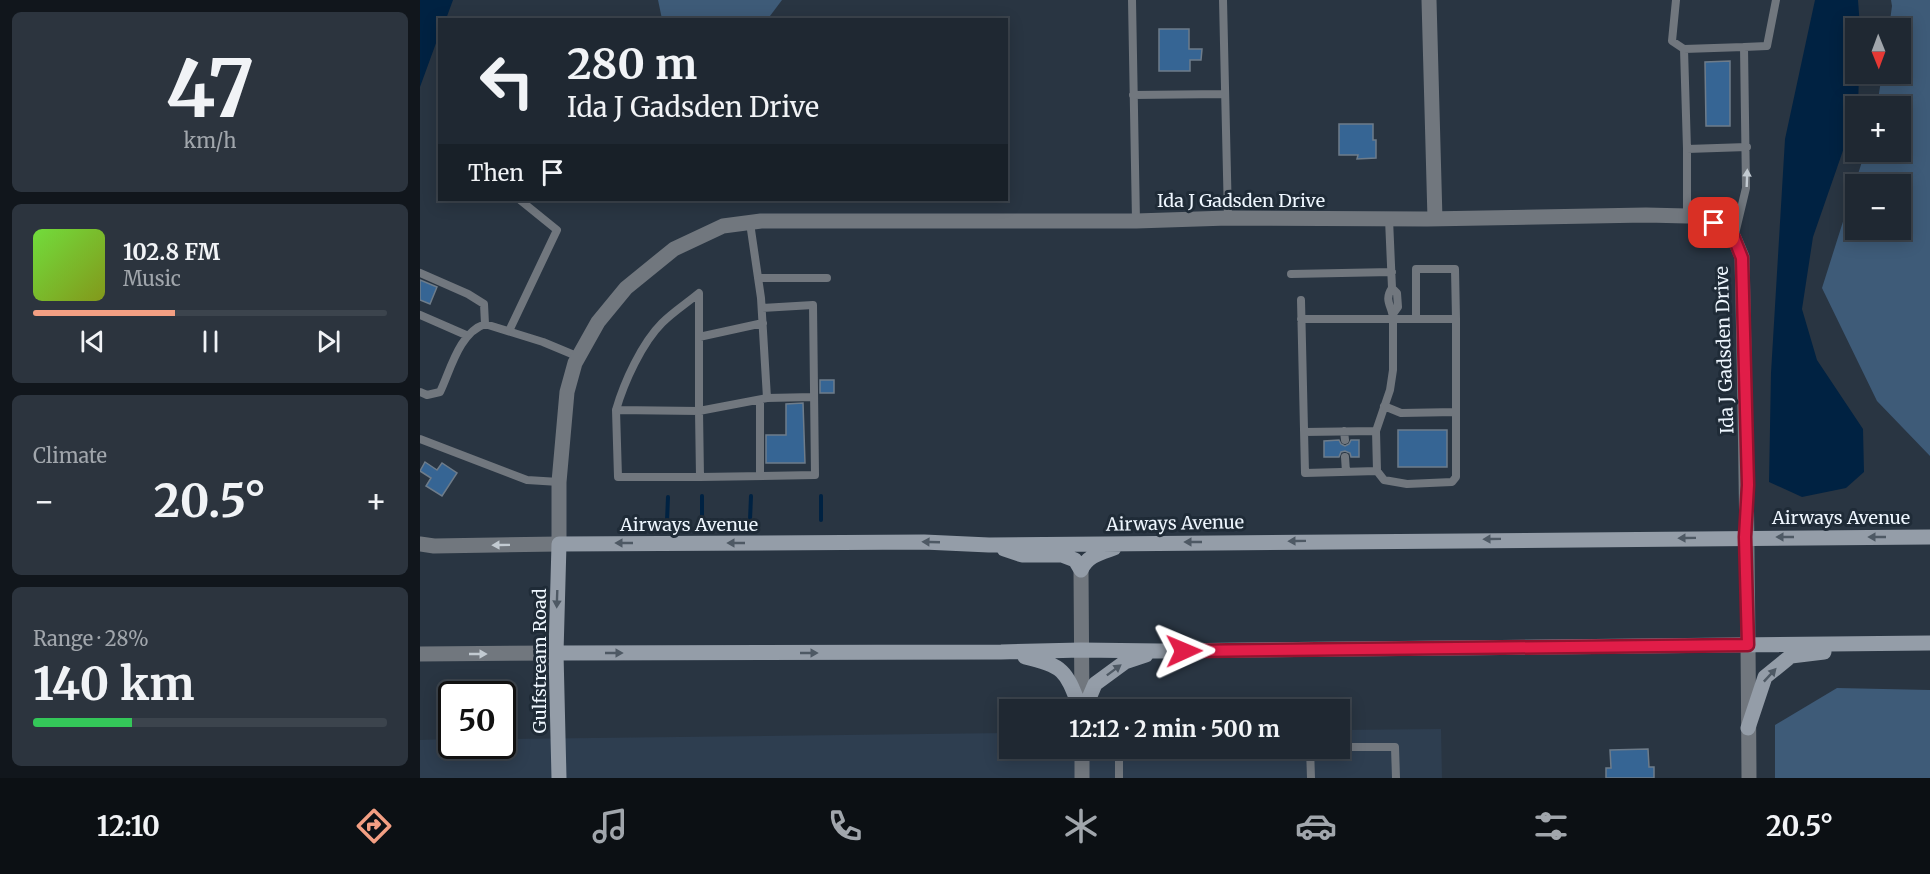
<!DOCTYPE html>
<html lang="en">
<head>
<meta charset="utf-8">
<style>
	:root { --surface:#1f2832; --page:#2c343e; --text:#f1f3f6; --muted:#a1a6ac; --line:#3c444d; --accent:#f39f83 }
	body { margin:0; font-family:Merriweather,serif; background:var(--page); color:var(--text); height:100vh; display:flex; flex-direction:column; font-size:22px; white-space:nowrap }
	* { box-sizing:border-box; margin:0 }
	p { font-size:20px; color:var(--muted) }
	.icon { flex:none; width:33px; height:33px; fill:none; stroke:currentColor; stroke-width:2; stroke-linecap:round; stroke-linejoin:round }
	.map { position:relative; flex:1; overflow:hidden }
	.side { display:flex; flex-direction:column; gap:12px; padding:12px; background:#11161c; width:420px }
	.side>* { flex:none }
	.banner { position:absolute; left:18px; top:18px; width:570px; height:183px; border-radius:0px; box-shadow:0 3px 15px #0003,0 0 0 2px var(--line); background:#1f2832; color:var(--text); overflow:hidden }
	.needle { width:39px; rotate:179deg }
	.controls { position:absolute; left:1425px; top:18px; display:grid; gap:12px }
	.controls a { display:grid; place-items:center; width:66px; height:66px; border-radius:0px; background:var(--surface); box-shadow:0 3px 15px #0003,0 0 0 2px var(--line); font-size:30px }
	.speed { position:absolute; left:18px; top:681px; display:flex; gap:12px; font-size:30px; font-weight:700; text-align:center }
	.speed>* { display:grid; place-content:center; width:78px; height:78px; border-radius:50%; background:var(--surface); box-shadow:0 3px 15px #0003,0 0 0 2px var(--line); line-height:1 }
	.speed .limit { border:3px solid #111; border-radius:9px; background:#fff; color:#111 }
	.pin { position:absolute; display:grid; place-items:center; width:51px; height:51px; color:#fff; margin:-26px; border-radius:12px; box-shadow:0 3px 9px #0006 }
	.me { position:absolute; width:66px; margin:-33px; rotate:89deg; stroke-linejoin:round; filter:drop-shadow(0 0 4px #0008) }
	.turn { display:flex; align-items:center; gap:21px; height:126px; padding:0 30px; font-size:27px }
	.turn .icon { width:78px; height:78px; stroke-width:2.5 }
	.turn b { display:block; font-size:42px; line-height:51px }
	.then { display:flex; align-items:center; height:57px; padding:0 30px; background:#0003; gap:12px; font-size:22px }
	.big { font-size:45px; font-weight:700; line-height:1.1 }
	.side .tile { flex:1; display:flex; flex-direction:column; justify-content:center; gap:9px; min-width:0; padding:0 21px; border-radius:9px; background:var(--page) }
	.side .dial { align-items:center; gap:0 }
	.dial b { font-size:78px; line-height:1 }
	.song { display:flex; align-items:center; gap:18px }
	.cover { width:72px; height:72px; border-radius:9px; background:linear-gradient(135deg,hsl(100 70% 55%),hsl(70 70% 35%)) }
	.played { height:6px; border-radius:3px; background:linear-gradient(90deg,var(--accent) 40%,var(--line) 40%) }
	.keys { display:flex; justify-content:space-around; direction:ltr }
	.heat { display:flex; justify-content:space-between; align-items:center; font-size:33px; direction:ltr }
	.charge { height:9px; border-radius:4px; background:linear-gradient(90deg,#34c759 28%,var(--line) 0) }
	.trip { position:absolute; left:579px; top:699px; width:351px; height:60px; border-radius:0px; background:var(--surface); box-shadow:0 3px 15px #0003,0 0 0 2px var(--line); font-weight:700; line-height:60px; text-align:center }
	.dock { display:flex; height:96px; justify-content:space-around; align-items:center; background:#0c1014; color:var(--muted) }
	.dock .icon { width:42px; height:42px }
	.dock .on { color:var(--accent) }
	.dock b { font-size:27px; color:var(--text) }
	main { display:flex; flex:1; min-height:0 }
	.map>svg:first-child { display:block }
</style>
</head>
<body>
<main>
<section class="side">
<div class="tile dial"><b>47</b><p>km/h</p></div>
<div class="tile">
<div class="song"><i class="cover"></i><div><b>102.8 FM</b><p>Music</p></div></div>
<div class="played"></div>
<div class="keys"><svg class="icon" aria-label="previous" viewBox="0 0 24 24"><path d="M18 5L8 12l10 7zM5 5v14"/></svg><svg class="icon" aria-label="pause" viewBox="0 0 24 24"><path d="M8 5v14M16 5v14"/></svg><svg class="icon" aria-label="next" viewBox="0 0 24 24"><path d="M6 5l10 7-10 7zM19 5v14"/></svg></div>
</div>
<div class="tile"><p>Climate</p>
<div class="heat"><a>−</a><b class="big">20.5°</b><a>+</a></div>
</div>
<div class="tile"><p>Range · 28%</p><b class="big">140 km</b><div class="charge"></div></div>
</section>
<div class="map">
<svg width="1510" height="778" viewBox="0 0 1510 778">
	<rect width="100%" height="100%" fill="#293542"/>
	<path fill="#2e3e50" d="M1021,729L1022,778H0V740L31,739L32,746H82L83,739L589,733L590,748H920V730Z"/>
	<path fill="#3e5b78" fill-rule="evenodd" d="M238,0H362L347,20L242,19Z
		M1471,0H1510V456L1457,401L1402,288L1445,152H1480V106H1457L1462,74H1480V28H1469L1472,6ZM1436,184H1480V230H1436Z
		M1417,688L1510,690V778H1355V725Z"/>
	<path fill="#002242" d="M0,0H33L26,19L20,20L19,35L0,87Z
		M1395,0H1438L1440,28H1436V74H1439L1438,106H1436L1435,116L1393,237L1382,309L1397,360L1443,429L1444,472L1426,488L1382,497L1349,482L1351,373L1365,139Z"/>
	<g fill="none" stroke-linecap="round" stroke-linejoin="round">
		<path stroke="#002242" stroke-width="4" d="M330,520L331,496
			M401,520V496
			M247,521L248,497
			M282,521V496"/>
	</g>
	<path fill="#366594" stroke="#6e7c8a" stroke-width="1.5" d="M739,29H769V49H782L781,60H770V71H739Z
		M1310,61V126H1286L1285,62Z
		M919,124H953V140H956V158L937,159L938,155H919Z
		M0,280L17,287L10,304L0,300Z
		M400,380H414V393H400Z
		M383,403L385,463H346V435H366V404Z
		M978,430H1027V467H978Z
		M919,440L921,444L925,446L929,444L931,440H939V457H931L930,453L925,451L921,452L919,457H904V441Z
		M5,462L17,470L22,463L37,473L22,496L6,486L11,478L0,471Z
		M1228,749L1229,767H1234V778H1186V768H1191L1190,750Z"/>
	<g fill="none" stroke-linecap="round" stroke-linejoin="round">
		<path stroke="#71777e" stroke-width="8" d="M712,0L716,221
			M803,0L808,218
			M1256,0L1252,41L1264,49
			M1324,47L1347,46L1356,0
			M713,95L805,94
			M1267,149L1264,49L1324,47L1326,188L1314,238
			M1267,216V149L1327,147
			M1297,223L1316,215L1320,210
			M0,273L48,294L64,304L65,324
			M871,274L972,272
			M338,278H407
			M972,288L977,293L978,307L973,314
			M881,300L885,473L957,471
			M0,315L46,335
			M881,319H1036V477L1032,482L987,484L964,480L957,471L956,431L970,390L973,370V319C973,307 963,301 972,288L969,219
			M996,319V269H1035L1036,319
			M89,331L137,230L100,200
			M279,337L343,323
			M0,392L7,395L20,392C31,369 39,333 65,324L123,342L159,357
			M347,398L394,397
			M340,400V476
			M964,406L981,413L1036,412
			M196,410L198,477H280L279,411L196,410C204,382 222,343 242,323C253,312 267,303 279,293V411L347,398L341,298L330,223
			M924,431L925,440
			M884,432L956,431
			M0,439L107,480L139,482
			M925,457L926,472
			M280,477L395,475L393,305L342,308
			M920,747H975L976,778
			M890,748L891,778
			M699,778V749L787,748"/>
		<path stroke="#71777e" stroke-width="15" d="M1009,0L1015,219
			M139,544V482L147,392L155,363L178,322L206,288L254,249L303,226L341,221H716L808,218L1007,219L1226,215L1267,216H1275L1295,223L1314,238L1322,257C1326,431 1328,604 1329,778
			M661,570L662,710
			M662,778V748"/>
		<path stroke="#71777e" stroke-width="15" d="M0,544L14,546L139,544
			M0,654L136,653"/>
		<path stroke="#949da8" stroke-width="15" d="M584,549L602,555H642L655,560L661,570
			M661,570C667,556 680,553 694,548
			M136,653L581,652L661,650L740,651L1510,643
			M605,657C646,666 646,672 661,710
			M664,710L675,684L705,662L726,655
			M1328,728L1345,677L1371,656L1404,652
			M139,778L136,653L139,544L504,542L569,545L1510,537"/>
	</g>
	<defs><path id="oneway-solid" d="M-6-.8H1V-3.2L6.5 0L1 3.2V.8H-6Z" transform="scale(1.5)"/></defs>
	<g fill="#c2cad1">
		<use href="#oneway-solid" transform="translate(1327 178) rotate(-88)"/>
		<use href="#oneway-solid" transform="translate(81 545) rotate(179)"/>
		<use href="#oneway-solid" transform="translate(58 654)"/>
	</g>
	<g fill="#4e5964">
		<use href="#oneway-solid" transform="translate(1365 537) rotate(-180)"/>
		<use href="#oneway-solid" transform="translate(1457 537) rotate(180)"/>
		<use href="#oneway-solid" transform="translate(1267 538) rotate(179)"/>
		<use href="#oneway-solid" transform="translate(1072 539) rotate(179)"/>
		<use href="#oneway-solid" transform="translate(877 541) rotate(179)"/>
		<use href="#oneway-solid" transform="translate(511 542) rotate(-178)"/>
		<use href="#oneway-solid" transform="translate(773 542) rotate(180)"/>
		<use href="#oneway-solid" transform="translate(204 543) rotate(180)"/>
		<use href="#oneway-solid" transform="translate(316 543) rotate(180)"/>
		<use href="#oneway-solid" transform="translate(137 599) rotate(92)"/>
		<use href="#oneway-solid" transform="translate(194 653)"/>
		<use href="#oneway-solid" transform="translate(389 653)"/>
		<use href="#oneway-solid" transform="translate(694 670) rotate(-37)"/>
		<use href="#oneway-solid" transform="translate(1350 675) rotate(-47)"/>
	</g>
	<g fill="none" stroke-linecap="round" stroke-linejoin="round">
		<g stroke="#92132f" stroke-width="15">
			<path id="route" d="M764,651L1328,645L1325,537L1328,485L1322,258L1314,238L1294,223"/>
		</g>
		<use href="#route" stroke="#e11d48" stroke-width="10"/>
	</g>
	<g text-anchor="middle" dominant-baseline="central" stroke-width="6" stroke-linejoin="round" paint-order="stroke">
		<g font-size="18" fill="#eef6fe" stroke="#1f2b37">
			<text x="821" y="200">Ida J Gadsden Drive</text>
			<text transform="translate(1304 350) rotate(-92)">Ida J Gadsden Drive</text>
			<text x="1421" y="517">Airways Avenue</text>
			<text transform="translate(755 523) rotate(-1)">Airways Avenue</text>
			<text x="269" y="524">Airways Avenue</text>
			<text transform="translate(119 661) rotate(-90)">Gulfstream Road</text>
		</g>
	</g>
</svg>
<div class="controls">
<a><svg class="needle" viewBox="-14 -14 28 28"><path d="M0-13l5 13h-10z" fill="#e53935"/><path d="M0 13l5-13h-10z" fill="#a1a6ac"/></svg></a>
<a>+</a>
<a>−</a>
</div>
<div class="speed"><div class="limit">50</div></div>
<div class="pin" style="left:1294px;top:223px;background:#d93025"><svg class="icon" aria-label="arrive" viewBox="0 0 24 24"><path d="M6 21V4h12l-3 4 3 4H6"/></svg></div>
<svg class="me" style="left:764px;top:651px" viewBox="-20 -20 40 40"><path d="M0-17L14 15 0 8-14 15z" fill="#e11d48" stroke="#fff" stroke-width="4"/></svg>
<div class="trip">12:12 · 2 min · 500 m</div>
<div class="banner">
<div class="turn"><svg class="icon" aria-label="left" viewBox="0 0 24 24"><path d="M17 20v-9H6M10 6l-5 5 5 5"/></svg><div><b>280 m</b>Ida J Gadsden Drive</div></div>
<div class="then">Then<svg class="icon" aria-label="arrive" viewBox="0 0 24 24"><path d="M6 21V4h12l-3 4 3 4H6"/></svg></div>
</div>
</div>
</main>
<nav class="dock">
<b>12:10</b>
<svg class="icon on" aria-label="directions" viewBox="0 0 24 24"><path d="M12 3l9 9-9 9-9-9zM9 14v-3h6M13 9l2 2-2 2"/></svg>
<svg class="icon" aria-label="music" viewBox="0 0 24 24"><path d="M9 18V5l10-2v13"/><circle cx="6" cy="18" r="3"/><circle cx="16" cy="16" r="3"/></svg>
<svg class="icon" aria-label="phone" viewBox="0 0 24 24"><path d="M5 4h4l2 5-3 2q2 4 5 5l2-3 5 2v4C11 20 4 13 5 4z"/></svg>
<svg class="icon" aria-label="climate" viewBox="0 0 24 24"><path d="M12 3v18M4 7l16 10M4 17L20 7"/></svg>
<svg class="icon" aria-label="car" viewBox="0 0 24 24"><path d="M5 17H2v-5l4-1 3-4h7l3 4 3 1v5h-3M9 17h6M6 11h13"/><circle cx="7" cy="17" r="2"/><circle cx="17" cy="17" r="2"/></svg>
<svg class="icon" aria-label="filters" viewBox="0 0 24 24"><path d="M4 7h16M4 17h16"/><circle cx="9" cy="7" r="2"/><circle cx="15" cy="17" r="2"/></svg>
<b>20.5°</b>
</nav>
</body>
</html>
